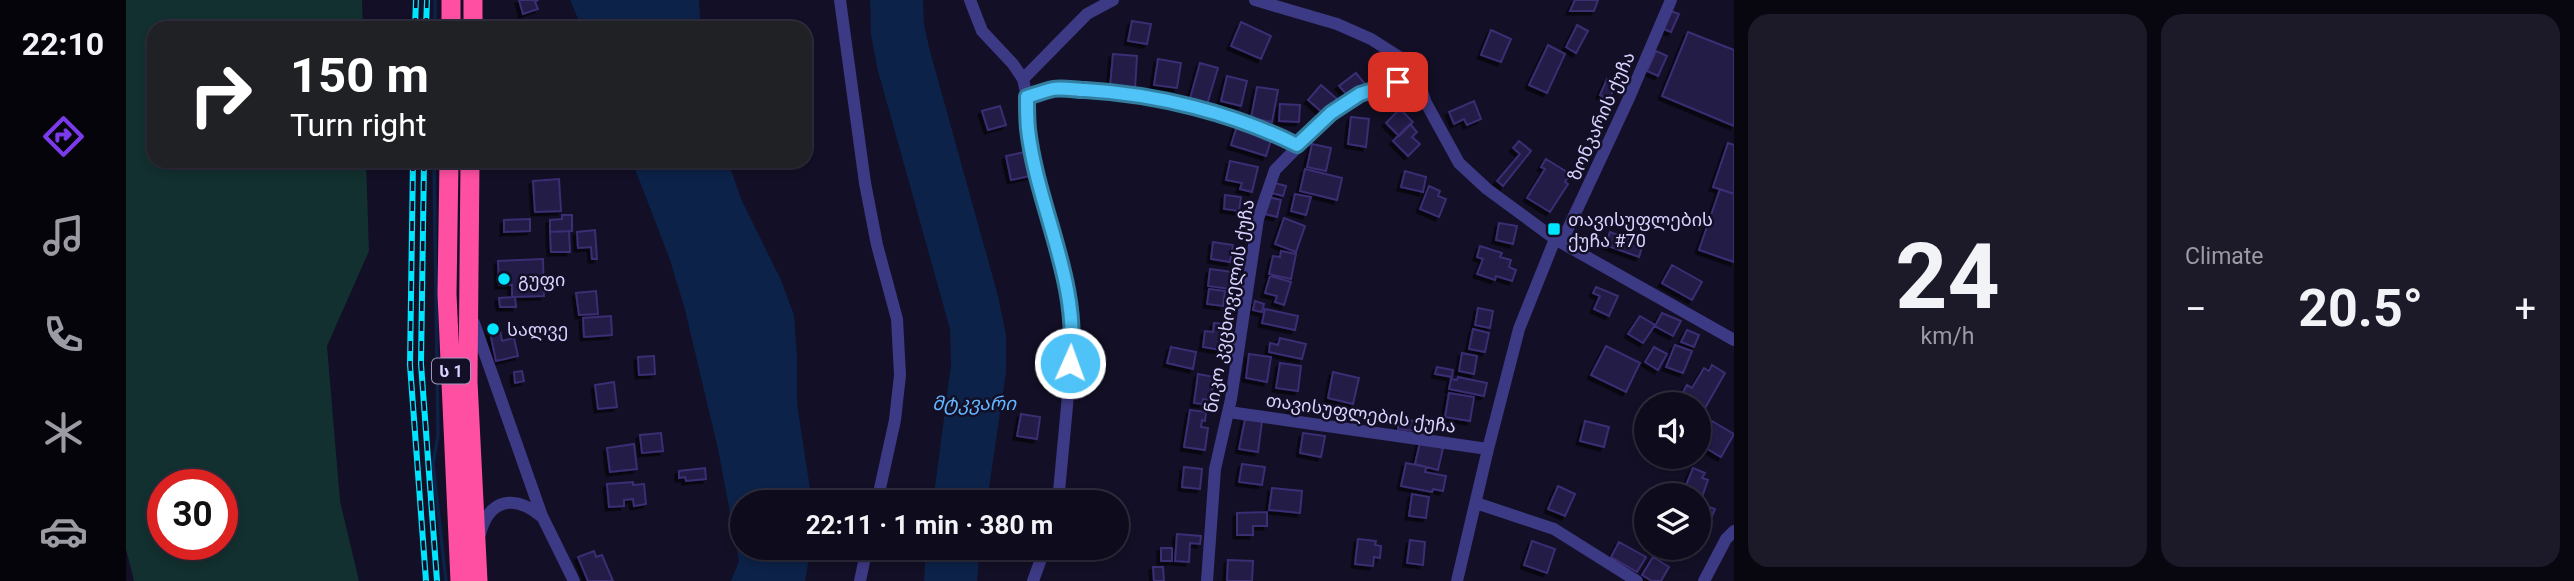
<!DOCTYPE html>
<html lang="en">
<head>
<meta charset="utf-8">
<style>
	:root { --surface:#0e0b1c; --page:#1c1929; --text:#f1f3f6; --muted:#9b9ba3; --line:#2e2b3b; --accent:#7c3aed }
	body { margin:0; font-family:Roboto,"Noto Sans Georgian",sans-serif; background:var(--page); color:var(--text); height:100vh; display:flex; flex-direction:column; font-size:26px; white-space:nowrap }
	* { box-sizing:border-box; margin:0 }
	p { font-size:23px; color:var(--muted) }
	.icon { flex:none; width:38px; height:38px; fill:none; stroke:currentColor; stroke-width:2; stroke-linecap:round; stroke-linejoin:round }
	.map { position:relative; flex:1; overflow:hidden }
	.details { display:flex; flex-direction:column; gap:14px; padding:14px; background:#08060f; width:840px }
	.details>* { flex:none }
	.banner { position:absolute; left:21px; top:21px; width:665px; height:147px; border-radius:21px; box-shadow:0 4px 10px #0003,0 0 0 2px var(--line); background:#202124; color:#fff; overflow:hidden }
	.controls { position:absolute; left:1508px; top:392px; display:grid; gap:14px }
	.controls a { display:grid; place-items:center; width:77px; height:77px; border-radius:50%; background:var(--surface); box-shadow:0 4px 10px #0003,0 0 0 2px var(--line); font-size:35px }
	.speed { position:absolute; left:21px; top:469px; display:flex; gap:14px; font-size:35px; font-weight:700; text-align:center }
	.speed>* { display:grid; place-content:center; width:91px; height:91px; border-radius:50%; background:var(--surface); box-shadow:0 4px 10px #0003,0 0 0 2px var(--line); line-height:1 }
	.speed .limit { border:10px solid #d22; background:#fff; color:#111 }
	.pin { position:absolute; display:grid; place-items:center; width:60px; height:60px; color:#fff; margin:-30px; border-radius:14px; box-shadow:0 4px 10px #0006 }
	.me { position:absolute; width:77px; margin:-38px; rotate:2deg; stroke-linejoin:round; filter:drop-shadow(0 0 5px #0008) }
	.turn { display:flex; align-items:center; gap:24px; height:147px; padding:0 28px; font-size:32px }
	.turn .icon { width:91px; height:91px; stroke-width:2.5 }
	.turn b { display:block; font-size:49px; line-height:60px }
	.big { font-size:52px; font-weight:700; line-height:1.1 }
	.details .tile { flex:1; display:flex; flex-direction:column; justify-content:center; gap:10px; min-width:0; padding:0 24px; border-radius:21px; background:var(--page) }
	.details .dial { align-items:center; gap:0 }
	.dial b { font-size:91px; line-height:1 }
	.heat { display:flex; justify-content:space-between; align-items:center; font-size:38px; direction:ltr }
	.details .tiles { flex:1; display:grid; gap:14px; grid-template-columns:repeat(2,1fr) }
	.trip { position:absolute; left:604px; top:490px; width:399px; height:70px; border-radius:35px; background:var(--surface); box-shadow:0 4px 10px #0003,0 0 0 2px var(--line); font-weight:700; line-height:70px; text-align:center }
	main { display:flex; flex:1; min-height:0 }
	.tabs { display:flex; flex-direction:column; width:126px; justify-content:space-around; align-items:center; background:#06040b; color:var(--muted) }
	.tabs .icon { width:49px; height:49px }
	.tabs .on { color:var(--accent) }
	.tabs b { font-size:32px; color:var(--text) }
	.map>svg:first-child { display:block }
</style>
</head>
<body>
<main>
<nav class="tabs">
<b>22:10</b>
<svg class="icon on" aria-label="directions" viewBox="0 0 24 24"><path d="M12 3l9 9-9 9-9-9zM9 14v-3h6M13 9l2 2-2 2"/></svg>
<svg class="icon" aria-label="music" viewBox="0 0 24 24"><path d="M9 18V5l10-2v13"/><circle cx="6" cy="18" r="3"/><circle cx="16" cy="16" r="3"/></svg>
<svg class="icon" aria-label="phone" viewBox="0 0 24 24"><path d="M5 4h4l2 5-3 2q2 4 5 5l2-3 5 2v4C11 20 4 13 5 4z"/></svg>
<svg class="icon" aria-label="climate" viewBox="0 0 24 24"><path d="M12 3v18M4 7l16 10M4 17L20 7"/></svg>
<svg class="icon" aria-label="car" viewBox="0 0 24 24"><path d="M5 17H2v-5l4-1 3-4h7l3 4 3 1v5h-3M9 17h6M6 11h13"/><circle cx="7" cy="17" r="2"/><circle cx="17" cy="17" r="2"/></svg>
</nav>
<div class="map">
<svg width="1608" height="581" viewBox="0 0 1608 581">
	<defs>
		<filter id="shadow"><feDropShadow dx="-3.5" dy="3.5" stdDeviation="0" flood-color="#0009"/></filter>
	</defs>
	<rect width="100%" height="100%" fill="#130f26"/>
	<path fill="#12302f" fill-rule="evenodd" d="M0,0H236L237,28H28V161H240L243,251L201,346L214,501L233,581H8L0,549ZM37,485H96V544H37Z"/>
	<path fill="#0c2248" d="M444,0H573L575,28H456Z
		M744,0H797L798,25L804,51L872,296L880,335V372L861,502H807L825,365L824,329L752,71L745,35Z
		M506,161H602L615,199L655,280L668,315L671,358V403L686,502H616V548H685L679,581H605L613,561L592,449L559,310L544,260Z
		M800,548H854L851,581H798Z"/>
	<g fill="none" stroke-linecap="round" stroke-linejoin="round">
		<path stroke="#0c2248" stroke-width="3.5" d="M309,28V0
			M308,161L312,435L307,464L320,581"/>
	</g>
	<path fill="#241b47" stroke="#3b2d73" stroke-width="2" filter="url(#shadow)" d="M393,0H412L409,2L412,9L397,14Z
		M1449,0H1472L1468,11H1444Z
		M1545,11L1553,14L1545,32L1537,29Z
		M1006,21L1025,24L1021,44L1002,41Z
		M1115,22L1145,36L1135,59L1105,46Z
		M1451,25L1462,31L1450,53L1440,47Z
		M1365,30L1385,39L1375,62L1355,55Z
		M1562,32L1608,50V126L1536,96Z
		M1422,45L1439,54L1421,93L1403,85Z
		M1530,51L1541,56L1532,76L1521,71Z
		M987,54L1011,56L1009,89L984,87Z
		M1032,59L1055,63L1051,88L1028,85Z
		M1074,63L1092,68L1080,108L1063,102Z
		M1230,73L1239,84L1223,97L1213,86Z
		M1101,76L1121,81L1115,106L1095,101Z
		M1481,79L1490,83L1483,100L1474,95Z
		M1195,85L1211,99L1198,114L1182,100Z
		M1131,87L1152,90L1146,122L1125,118Z
		M1348,101L1355,119L1341,125L1338,119L1328,124L1323,112Z
		M1154,104L1174,105L1173,122L1153,121Z
		M874,106L880,125L862,130L856,111Z
		M1274,109L1287,122L1273,136L1260,123Z
		M1225,117L1243,119L1240,147L1222,144Z
		M1284,124L1291,132L1286,137L1294,144L1282,156L1267,141Z
		M1111,126L1146,137L1140,156L1105,145Z
		M1393,141L1405,151L1377,186L1371,181L1394,154L1387,148Z
		M1602,143L1608,145V194L1587,187Z
		M1186,144L1205,148L1200,171L1181,167Z
		M899,152L904,176L885,180L880,156Z
		M1420,159L1444,174L1439,182L1442,184L1424,212L1401,198L1419,169L1415,167Z
		M1104,161L1132,167L1126,192L1114,189L1116,183L1100,180Z
		M1179,169L1216,178L1211,200L1174,191Z
		M1279,171L1300,177L1297,192L1275,187Z
		M433,179L435,211L409,212L407,181Z
		M1149,183L1160,186L1157,196L1146,193Z
		M1303,186L1314,191L1312,196L1320,199L1313,217L1294,209Z
		M1594,189L1608,194V262L1573,250Z
		M1169,194L1185,197L1180,215L1165,211Z
		M1099,195L1115,197L1113,211L1098,209Z
		M1143,197L1155,200L1151,217L1139,214Z
		M436,215H446V231L424,232V220L436,219Z
		M1158,218L1179,226L1170,252L1149,244Z
		M404,219V231L378,232V220Z
		M1373,223L1391,226L1387,244L1370,240Z
		M469,230L471,259H466L465,247L452,248L451,232Z
		M443,231L444,252H425L424,232Z
		M1484,232L1517,244L1513,257L1479,245Z
		M1087,242L1107,245L1104,262L1085,259Z
		M1354,246L1376,253L1374,257L1385,260L1383,267L1390,270L1386,281L1370,276L1369,280L1351,274L1357,259L1351,257Z
		M1155,251L1170,254L1165,279L1143,274L1147,256L1154,257Z
		M417,259L418,296L386,297V285H373L372,261Z
		M1546,265L1576,282L1566,300L1536,283Z
		M1084,269L1114,273L1111,290L1082,286Z
		M1144,276L1165,282L1158,305L1149,302L1151,296L1139,293Z
		M1470,287L1492,296L1483,316L1468,309L1474,296L1467,293Z
		M1083,289L1099,291L1097,306L1081,304Z
		M470,291L472,314L453,315L450,293Z
		M389,297L390,307H374L373,298Z
		M1129,301L1138,304L1136,312L1127,310Z
		M1352,308L1367,311L1364,328L1349,325Z
		M1139,309L1172,316L1169,330L1136,323Z
		M1536,313L1555,321L1547,336L1529,326Z
		M485,316L486,335L458,337L457,318Z
		M1514,316L1529,325L1517,343L1502,334Z
		M1088,323L1098,324L1095,350L1077,347L1079,331L1087,332Z
		M373,325L376,341L388,338L392,356L370,361L363,327Z
		M1347,329L1363,333L1359,352L1343,349Z
		M1561,330L1573,335L1568,347L1555,342Z
		M1154,338L1180,344L1176,359L1143,352L1144,343L1152,345Z
		M1549,345L1566,351L1557,373L1540,367Z
		M1480,346L1514,363L1500,392L1465,375Z
		M1045,347L1070,352L1067,369L1041,363Z
		M1528,347L1541,354L1532,370L1519,362Z
		M1336,353L1351,356L1348,374L1333,371Z
		M1123,354L1145,357L1141,382L1120,378Z
		M528,356L529,374L513,375L512,357Z
		M1154,363L1175,366L1172,391L1150,388Z
		M1586,365L1599,373L1579,408L1556,394L1561,385L1566,388L1578,368L1583,371Z
		M1311,367L1327,370L1326,377L1309,374Z
		M396,371L398,381L389,383L388,372Z
		M1207,372L1233,378L1227,404L1202,398Z
		M1072,374L1088,377L1085,400L1077,399L1076,404L1068,403Z
		M1332,377L1361,383L1358,396L1323,389L1325,379L1331,380Z
		M488,382L491,407L472,409L469,385Z
		M1323,393L1348,397L1344,421L1319,417Z
		M1167,401L1175,402L1173,414L1165,413Z
		M1064,410L1080,412L1079,421L1076,420L1075,427L1082,428L1079,450L1058,447Z
		M895,414L914,417L911,439L891,436Z
		M1119,419L1136,421L1132,452L1113,449Z
		M1273,419L1305,423L1304,433L1272,429Z
		M1459,421L1483,427L1478,447L1454,441Z
		M1586,421L1608,434L1595,457L1573,444Z
		M535,433L537,451L516,453L514,435Z
		M1177,433L1199,436L1195,457L1174,453Z
		M1294,442L1317,448L1312,470L1289,464Z
		M508,444L511,469L484,472L481,448Z
		M1280,463L1300,467L1299,472L1320,476L1317,491L1307,489L1306,492L1275,486Z
		M1116,464L1139,467L1136,485L1113,482Z
		M1058,467L1076,469L1074,489L1056,487Z
		M579,468L580,479L560,481L559,477L553,478V471Z
		M1567,468L1579,473L1576,478L1582,480L1576,497L1558,490Z
		M507,482V485L518,484L520,504L508,506L507,499L498,500V506L483,507L481,484Z
		M1432,486L1449,494L1439,516L1422,509Z
		M1146,488L1176,491L1174,513L1143,510Z
		M1286,494L1303,497L1300,518L1283,516Z
		M1573,503L1589,509L1580,531L1573,528Z
		M1141,512V526H1127V535H1111V513Z
		M1051,534L1075,536L1074,544L1064,543L1063,562L1049,561Z
		M1232,539L1250,541L1249,545L1255,546L1254,558L1248,557L1247,566L1229,564Z
		M1284,540L1299,542L1297,565L1281,563Z
		M1406,541L1429,549L1421,573L1398,565Z
		M1493,542L1520,557L1511,572L1485,557Z
		M1035,548H1046V561H1035Z
		M468,551L470,557L476,555L487,581H462L452,557Z
		M1527,557L1543,567L1535,581H1526L1516,575Z
		M1102,560L1127,561L1126,581H1101Z
		M1027,567H1037L1038,581H1028Z"/>
	<g fill="none" stroke-linecap="round" stroke-linejoin="round">
		<path stroke="#3d3a85" stroke-width="12" d="M714,0L739,183L751,245L771,319L774,375L769,420L751,502
			M844,0L856,31L887,64L897,79L901,97L902,130L941,285L947,342L932,502
			M1129,0L1211,24L1245,39L1278,60L1291,77L1300,103L1333,163L1361,189L1429,239L1608,340
			M897,79L961,14L987,0
			M901,97L929,89L986,92L1054,104L1142,131L1171,145
			M1429,239L1440,233L1503,98L1545,0
			M348,323L416,516L448,581
			M1103,412L1362,449
			M1350,503L1428,529L1511,581
			M354,534C363,499 388,494 415,516
			M734,581L741,548
			M907,581L919,548
			M1081,581L1089,469L1105,399L1132,219L1149,170L1205,113L1234,94L1291,77
			M1331,581L1362,449L1393,329L1429,239
			M1578,581L1600,539L1608,531"/>
		<path stroke="#ff4fa3" stroke-width="19" d="M325,28V0
			M347,28V0
			M323,161L321,294L334,581
			M344,161L342,382L352,581"/>
		<g stroke="#00e5ff" stroke-width="6">
			<path id="rail" d="M289,28L290,0
				M300,28L301,0
				M287,161L284,365L300,581
				M298,161L295,364L311,581"/>
		</g>
		<use href="#rail" stroke="#130f26" stroke-width="3.5" stroke-dasharray="10" stroke-linecap="butt"/>
	</g>
	<g fill="none" stroke-linecap="round" stroke-linejoin="round">
		<g stroke="#337fa1" stroke-width="18">
			<path id="route" d="M944,363C955,283 911,208 902,129C901,119 901,107 901,97C910,94 918,91 927,89C937,87 949,90 959,90C1030,94 1107,113 1171,145L1205,113L1234,94L1272,82"/>
		</g>
		<use href="#route" stroke="#4fc3f7" stroke-width="12"/>
	</g>
	<g fill="#00e5ff" stroke="#130f26" stroke-width="2.5">
		<rect x="1421" y="222" width="14" height="14" rx="3.5"/>
		<circle cx="378" cy="279" r="7"/>
		<circle cx="367" cy="329" r="7"/>
	</g>
	<g text-anchor="middle" dominant-baseline="central" stroke-width="5" stroke-linejoin="round" paint-order="stroke">
		<rect fill="#130f26" stroke="#9e99be" stroke-width="2" x="306" y="358.5" width="38" height="25" rx="5"/>
		<g font-size="16" font-weight="bold" fill="#d9d4ff">
			<text x="325" y="371">ს 1</text>
		</g>
		<g font-size="18" fill="#d9d4ff" stroke="#130f26">
			<text transform="translate(1475 116) rotate(-66)">ზონკარის ქუჩა</text>
			<text transform="translate(1103 306) rotate(-80)">ნიკო კვცხოველის ქუჩა</text>
			<text transform="translate(1235 413) rotate(8)">თავისუფლების ქუჩა</text>
		</g>
		<g font-size="18" fill="#d9d4ff" stroke="#130f26" text-anchor="start">
			<text x="1442" y="219">თავისუფლების<tspan x="1442" dy="21">ქუჩა #70</tspan></text>
			<text x="392" y="279">გუფი</text>
			<text x="381" y="329">სალვე</text>
		</g>
		<g font-size="19" font-style="italic" fill="#62b6ff" stroke="#130f26">
			<text x="848" y="403">მტკვარი</text>
		</g>
	</g>
</svg>
<div class="controls">
<a><svg class="icon" aria-label="sound" viewBox="0 0 24 24"><path d="M4 9h4l5-4v14l-5-4H4zM17 9q2 3 0 6"/></svg></a>
<a><svg class="icon" aria-label="layers" viewBox="0 0 24 24"><path d="M12 4l9 5-9 5-9-5zM3 14l9 5 9-5"/></svg></a>
</div>
<div class="speed"><div class="limit">30</div></div>
<div class="pin" style="left:1272px;top:82px;background:#d93025"><svg class="icon" aria-label="arrive" viewBox="0 0 24 24"><path d="M6 21V4h12l-3 4 3 4H6"/></svg></div>
<svg class="me" style="left:944px;top:363px" viewBox="-20 -20 40 40"><circle r="17" fill="#4fc3f7" stroke="#fff" stroke-width="3"/><path d="M0-11L8 9 0 5-8 9z" fill="#fff"/></svg>
<div class="trip">22:11 · 1 min · 380 m</div>
<div class="banner">
<div class="turn"><svg class="icon" aria-label="right" viewBox="0 0 24 24"><path d="M7 20v-9h11M14 6l5 5-5 5"/></svg><div><b>150 m</b>Turn right</div></div>
</div>
</div>
<section class="details">
<div class="tiles">
<div class="tile dial"><b>24</b><p>km/h</p></div>
<div class="tile"><p>Climate</p>
<div class="heat"><a>−</a><b class="big">20.5°</b><a>+</a></div>
</div>
</div>
</section>
</main>
</body>
</html>
